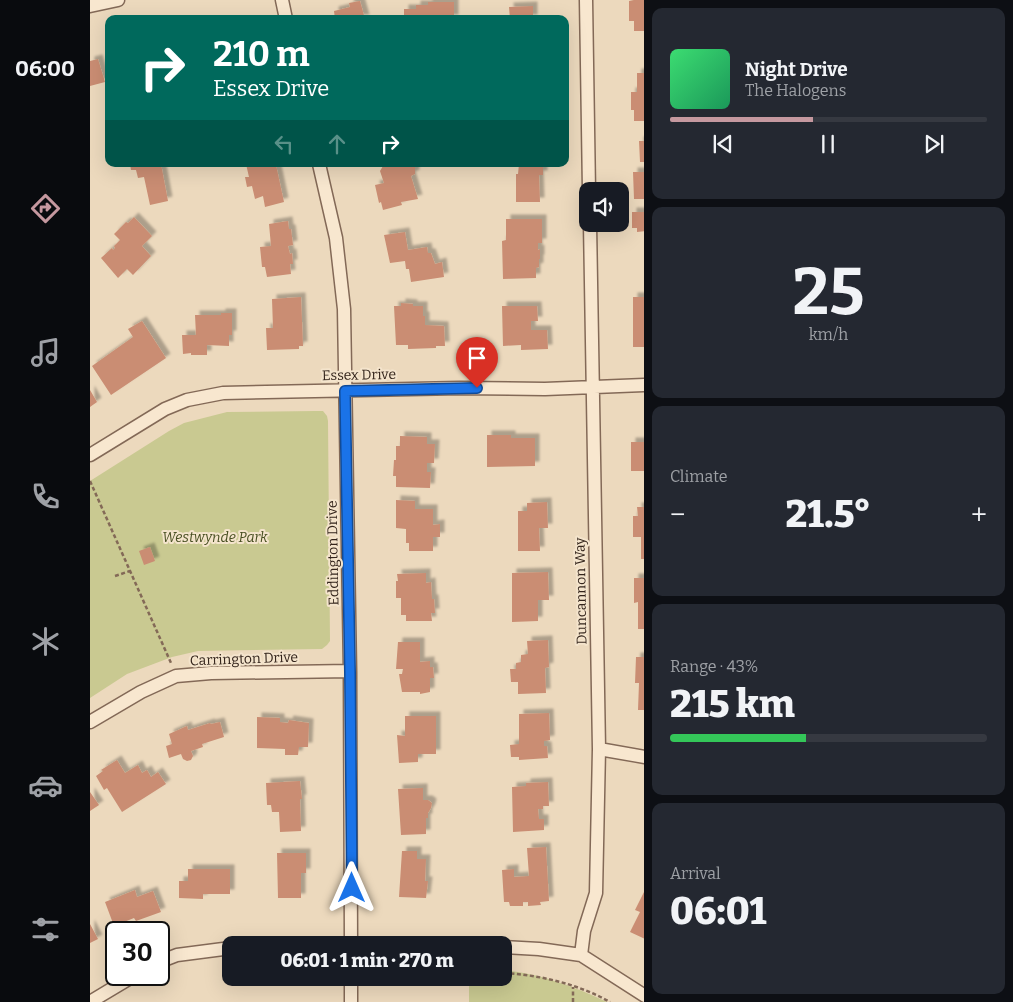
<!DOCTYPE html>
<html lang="en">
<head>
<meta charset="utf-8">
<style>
	:root { --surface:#171b24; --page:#242831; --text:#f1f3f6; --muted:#9ea1a6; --line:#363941; --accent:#c5989f }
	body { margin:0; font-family:Bitter,serif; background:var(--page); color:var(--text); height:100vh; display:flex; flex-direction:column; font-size:19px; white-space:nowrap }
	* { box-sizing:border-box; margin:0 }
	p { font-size:16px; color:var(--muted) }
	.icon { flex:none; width:28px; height:28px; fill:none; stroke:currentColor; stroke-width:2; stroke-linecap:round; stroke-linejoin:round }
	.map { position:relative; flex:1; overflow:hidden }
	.drawer { display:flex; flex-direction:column; gap:8px; padding:8px; background:#0d0f14; width:369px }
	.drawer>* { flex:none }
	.top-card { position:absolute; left:15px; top:15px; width:464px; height:152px; border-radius:10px; box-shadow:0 5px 20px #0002; background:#00695c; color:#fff; overflow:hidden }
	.controls { position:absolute; left:489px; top:182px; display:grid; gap:10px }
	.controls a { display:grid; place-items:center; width:50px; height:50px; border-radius:10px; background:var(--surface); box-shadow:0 5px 20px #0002; font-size:25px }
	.speed { position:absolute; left:15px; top:921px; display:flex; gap:10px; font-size:25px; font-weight:700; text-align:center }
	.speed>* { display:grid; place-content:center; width:65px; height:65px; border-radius:50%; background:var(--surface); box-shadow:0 5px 20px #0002; line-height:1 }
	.speed .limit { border:2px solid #111; border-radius:8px; background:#fff; color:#111 }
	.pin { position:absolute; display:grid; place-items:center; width:42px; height:42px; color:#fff; margin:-51px -21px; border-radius:50% 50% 50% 0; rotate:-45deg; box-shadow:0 0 5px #0007 }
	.pin .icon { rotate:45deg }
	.me { position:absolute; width:55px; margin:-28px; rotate:0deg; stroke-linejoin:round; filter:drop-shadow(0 0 4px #0008) }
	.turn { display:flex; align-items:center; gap:18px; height:105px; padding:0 25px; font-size:22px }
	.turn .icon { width:65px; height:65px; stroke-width:2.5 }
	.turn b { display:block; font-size:35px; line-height:42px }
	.lanes { display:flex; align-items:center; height:48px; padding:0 25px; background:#0003; justify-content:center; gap:25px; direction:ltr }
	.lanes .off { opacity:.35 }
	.big { font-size:38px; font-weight:800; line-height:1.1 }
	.drawer .card { flex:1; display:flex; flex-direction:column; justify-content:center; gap:8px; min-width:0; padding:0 18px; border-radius:10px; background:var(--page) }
	.drawer .dial { align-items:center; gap:0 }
	.dial b { font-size:65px; line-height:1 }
	.song { display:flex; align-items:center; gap:15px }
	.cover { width:60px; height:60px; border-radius:8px; background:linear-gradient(135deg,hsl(140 70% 55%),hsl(150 70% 35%)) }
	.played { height:5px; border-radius:2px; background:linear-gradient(90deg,var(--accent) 45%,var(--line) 45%) }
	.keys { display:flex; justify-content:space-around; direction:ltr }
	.heat { display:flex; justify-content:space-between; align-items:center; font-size:28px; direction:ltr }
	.charge { height:8px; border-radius:4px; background:linear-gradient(90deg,#34c759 43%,var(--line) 0) }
	.trip { position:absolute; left:132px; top:936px; width:290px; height:50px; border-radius:10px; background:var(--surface); box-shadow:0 5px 20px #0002; font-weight:800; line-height:50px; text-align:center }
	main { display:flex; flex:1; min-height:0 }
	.menu { display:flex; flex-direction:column; width:90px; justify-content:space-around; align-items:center; background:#090b0e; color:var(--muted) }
	.menu .icon { width:35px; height:35px }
	.menu .selected { color:var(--accent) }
	.menu b { font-size:22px; color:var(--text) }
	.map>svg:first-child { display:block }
</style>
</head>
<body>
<main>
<nav class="menu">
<b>06:00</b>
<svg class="icon selected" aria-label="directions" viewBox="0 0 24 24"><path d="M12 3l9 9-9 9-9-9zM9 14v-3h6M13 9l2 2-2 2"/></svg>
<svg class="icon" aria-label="music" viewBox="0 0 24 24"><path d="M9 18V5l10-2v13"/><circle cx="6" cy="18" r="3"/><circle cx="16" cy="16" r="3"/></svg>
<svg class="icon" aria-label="phone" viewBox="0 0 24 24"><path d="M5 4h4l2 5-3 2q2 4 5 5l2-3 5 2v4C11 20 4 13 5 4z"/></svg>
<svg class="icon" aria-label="climate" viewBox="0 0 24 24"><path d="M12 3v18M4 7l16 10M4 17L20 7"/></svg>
<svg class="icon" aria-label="car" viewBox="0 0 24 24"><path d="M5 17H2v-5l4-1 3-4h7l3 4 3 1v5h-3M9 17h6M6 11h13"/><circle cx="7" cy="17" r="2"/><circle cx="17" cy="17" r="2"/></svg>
<svg class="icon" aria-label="filters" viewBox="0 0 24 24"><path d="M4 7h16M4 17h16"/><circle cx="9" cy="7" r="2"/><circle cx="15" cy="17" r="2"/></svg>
</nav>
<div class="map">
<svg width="555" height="1002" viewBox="0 0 555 1002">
	<defs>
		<filter id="shadow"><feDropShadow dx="4.5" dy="-4.5" stdDeviation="1" flood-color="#0004"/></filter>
	</defs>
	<rect width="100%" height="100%" fill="#ecd9bd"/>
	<path fill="#c9c991" d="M226,411H233L237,416L238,421L240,641L237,645L232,649L108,651L82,657L37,674L0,698V481L79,431L94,423L137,412Z
		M414,970C450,974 484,986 517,1002H379V978H414Z"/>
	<path fill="#ca8d73" filter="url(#shadow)" d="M544,0H555V31H544V21H539V1Z
		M270,1L275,19H245L244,11L260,7L259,3Z
		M338,2H364V19H314V9H326V5H338Z
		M443,6V19H420L419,7Z
		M8,59L15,82L0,86V61Z
		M547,73H555V121H544V110H541V92H547Z
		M549,141H555V162H550Z
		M40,164H71L78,201L60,205L54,177L48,178L46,170H41Z
		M156,164H181V166L186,165L194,202L175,207L173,196L165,199L162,186L157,187L155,177H159Z
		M297,164H322L325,167V174L321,176L328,199L311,202L312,205L293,210L291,202L289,203L285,185L294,183L290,171L293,166H297Z
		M429,164H453V175H449L450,202H426V174H428Z
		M543,172H555V199H544Z
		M542,212H555V231L547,232V228H542Z
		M44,217L62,236L52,246L61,256L43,275L37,269L28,278L11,258L22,248L23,250L25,248L24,246L30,240L24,234L36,222L38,223Z
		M416,219H452V243H448V250L450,249V259H449V267L446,268V278L413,279L412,241L416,240Z
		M198,221L199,229H201L203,245L198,246L200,254L202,253L203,264H200L201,274L177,277L175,267H172L170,247L181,246L179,224Z
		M315,232L318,250L337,247L338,253H341L345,264L352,262L354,277L321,282L319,269H316L315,261L300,263L294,235Z
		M211,297L213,346H209V349L177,350L176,328H183L182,299Z
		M543,297H555V347H543Z
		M311,303L323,304V306H333V316H335V325L354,326L355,346H346V348L318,349V345H306L304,306H311Z
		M412,306H447L448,321H441V330H457L458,349L431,350V345L413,346Z
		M131,313H142V335H139V346L117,345V355H101V353L93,354L92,335H106L105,315H131Z
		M52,321L76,358L21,395L2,366L43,337L38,329Z
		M0,390L7,402L0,407Z
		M397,435H421V438H445V466L397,467Z
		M310,436L337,437V444H345L344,463H337V472H341L340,488L306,487V476H303L304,460H306V446H310Z
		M541,442H555V471H541Z
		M306,500L325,501V509H343V525L350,524V537H343V551H319V543H316V529L306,528Z
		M457,502L458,528H449L450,551H428V511H437V503Z
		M547,507H555V559H551V537H543V516H548Z
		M60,547L65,561L54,565L49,551Z
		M458,572L459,600H448V621L422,622V573Z
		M336,573V583L341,582L342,599H344L345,613H341L342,621H316V615H311V598H306V581H308L307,574Z
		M544,578H555V629H548V602L544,603Z
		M458,640L459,667L455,668L456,693L428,694V682H421L420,669H426V663L431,662V655L438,654L437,641Z
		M308,642H330V662L340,661V667H343L344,678H340V692L330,694V692H312L309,674H312L313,669H306Z
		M546,657H555V710H548L549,683H545Z
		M459,713L460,740L454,741V746H457L458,758L429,760V757H421L420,745L429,744V714Z
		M315,716H346V754H328V762L309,763L307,735L315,736Z
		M167,717L190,718V722L198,723L199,720L219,723L218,747H209L208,755H195V749L167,748Z
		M130,722L134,737L112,744L113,747L101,751L103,756L101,760L97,761L93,759L91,754L79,758L76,746L82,744L79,734L97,726L98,730L120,723L121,724Z
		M27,760L35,773L48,765L52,773L57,770L61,777L68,772L76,784L32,812L17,788L14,790L6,776L13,771L11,770Z
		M210,781L212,799H210L211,831L190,832L189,812H182L181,805H177L176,783Z
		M458,782L459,806H453V809H448L449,819H454V830L423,832L422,787L436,786V783Z
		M333,788V800H338L342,803L341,808L338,813V818H336V834L311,835L308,789Z
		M0,792L9,805L0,811Z
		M456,847L459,901L450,902L451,905L438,906V902H433V906H420L419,902H414L412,870L424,869V877L439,876L437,848Z
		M312,851H327V859H336L335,881H338L336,898L309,897Z
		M187,853H216V873H211V898H188Z
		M98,869H140V894H113V899L89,898V881H98Z
		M45,890L47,897L63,891L71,912L46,921L44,918L24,926L15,902Z
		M555,890V939L540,932L550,912L545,910Z
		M0,924L8,939L0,943Z"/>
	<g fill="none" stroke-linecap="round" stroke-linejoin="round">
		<g stroke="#836957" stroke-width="15">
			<path id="minor" d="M192,0L196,19
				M496,0L499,191
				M0,6L28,0
				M229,164L246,238L254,309L260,671L261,945
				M0,455L75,409L97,400L133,393L370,388L455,389L555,385
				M0,722L51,692L86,676L121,673L260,671
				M509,749L555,757
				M163,945H228
				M298,945H358
				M414,947L449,949L491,955L555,996
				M491,955L494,931L506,893L509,749L500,224
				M69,962L87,955L141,948
				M0,1002L45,975
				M261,1002V978"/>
		</g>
		<path stroke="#836957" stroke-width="2.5" stroke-dasharray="4 2.5" stroke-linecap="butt" d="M0,481L81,663
			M25,576L40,571
			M414,973C450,975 488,984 520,1002
			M483,1002V987"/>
		<use href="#minor" stroke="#f8e7cf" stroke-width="12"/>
	</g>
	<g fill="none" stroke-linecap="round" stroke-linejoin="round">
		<g stroke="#114b97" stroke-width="12">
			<path id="route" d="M262,888L260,672L255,391L387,388"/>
		</g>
		<use href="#route" stroke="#1a73e8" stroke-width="9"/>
	</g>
	<g text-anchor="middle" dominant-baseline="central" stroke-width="4" stroke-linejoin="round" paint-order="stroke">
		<g font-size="14" fill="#33241b" stroke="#f4e4cc">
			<text transform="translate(269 375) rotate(-1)">Essex Drive</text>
			<text transform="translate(243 553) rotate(-91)">Eddington Drive</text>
			<text transform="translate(491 591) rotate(-91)">Duncannon Way</text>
			<text transform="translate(154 659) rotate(-2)">Carrington Drive</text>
		</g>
		<g font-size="14" font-style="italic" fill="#484f22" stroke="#f4e4cc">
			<text x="125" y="537">Westwynde Park</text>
		</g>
	</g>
</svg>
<div class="controls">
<a><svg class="icon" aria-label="sound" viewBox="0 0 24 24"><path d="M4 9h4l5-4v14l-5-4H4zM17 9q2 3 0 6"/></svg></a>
</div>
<div class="speed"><div class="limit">30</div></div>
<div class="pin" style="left:387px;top:388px;background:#d93025"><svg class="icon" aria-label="arrive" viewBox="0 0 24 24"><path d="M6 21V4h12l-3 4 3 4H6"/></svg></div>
<svg class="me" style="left:262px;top:888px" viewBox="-20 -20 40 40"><path d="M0-17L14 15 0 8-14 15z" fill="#1a73e8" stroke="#fff" stroke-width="4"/></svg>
<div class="trip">06:01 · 1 min · 270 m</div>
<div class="top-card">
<div class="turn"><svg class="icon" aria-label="right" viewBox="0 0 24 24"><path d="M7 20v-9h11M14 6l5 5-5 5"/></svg><div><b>210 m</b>Essex Drive</div></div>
<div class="lanes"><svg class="icon off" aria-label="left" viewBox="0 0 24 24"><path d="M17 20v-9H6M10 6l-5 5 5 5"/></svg><svg class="icon off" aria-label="ahead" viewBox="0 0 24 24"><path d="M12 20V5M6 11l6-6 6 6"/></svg><svg class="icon" aria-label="right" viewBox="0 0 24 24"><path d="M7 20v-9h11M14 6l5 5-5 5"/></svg></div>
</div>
</div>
<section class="drawer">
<div class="card">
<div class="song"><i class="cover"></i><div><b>Night Drive</b><p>The Halogens</p></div></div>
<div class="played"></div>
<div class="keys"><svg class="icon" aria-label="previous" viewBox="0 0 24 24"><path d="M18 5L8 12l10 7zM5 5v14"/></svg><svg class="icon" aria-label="pause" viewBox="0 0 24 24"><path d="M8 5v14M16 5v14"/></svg><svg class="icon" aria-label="next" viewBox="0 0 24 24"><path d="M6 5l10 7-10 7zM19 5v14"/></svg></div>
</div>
<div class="card dial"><b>25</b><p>km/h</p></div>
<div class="card"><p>Climate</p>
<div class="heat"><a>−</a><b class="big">21.5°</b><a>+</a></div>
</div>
<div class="card"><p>Range · 43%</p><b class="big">215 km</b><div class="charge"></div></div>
<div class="card"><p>Arrival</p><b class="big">06:01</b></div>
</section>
</main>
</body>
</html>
